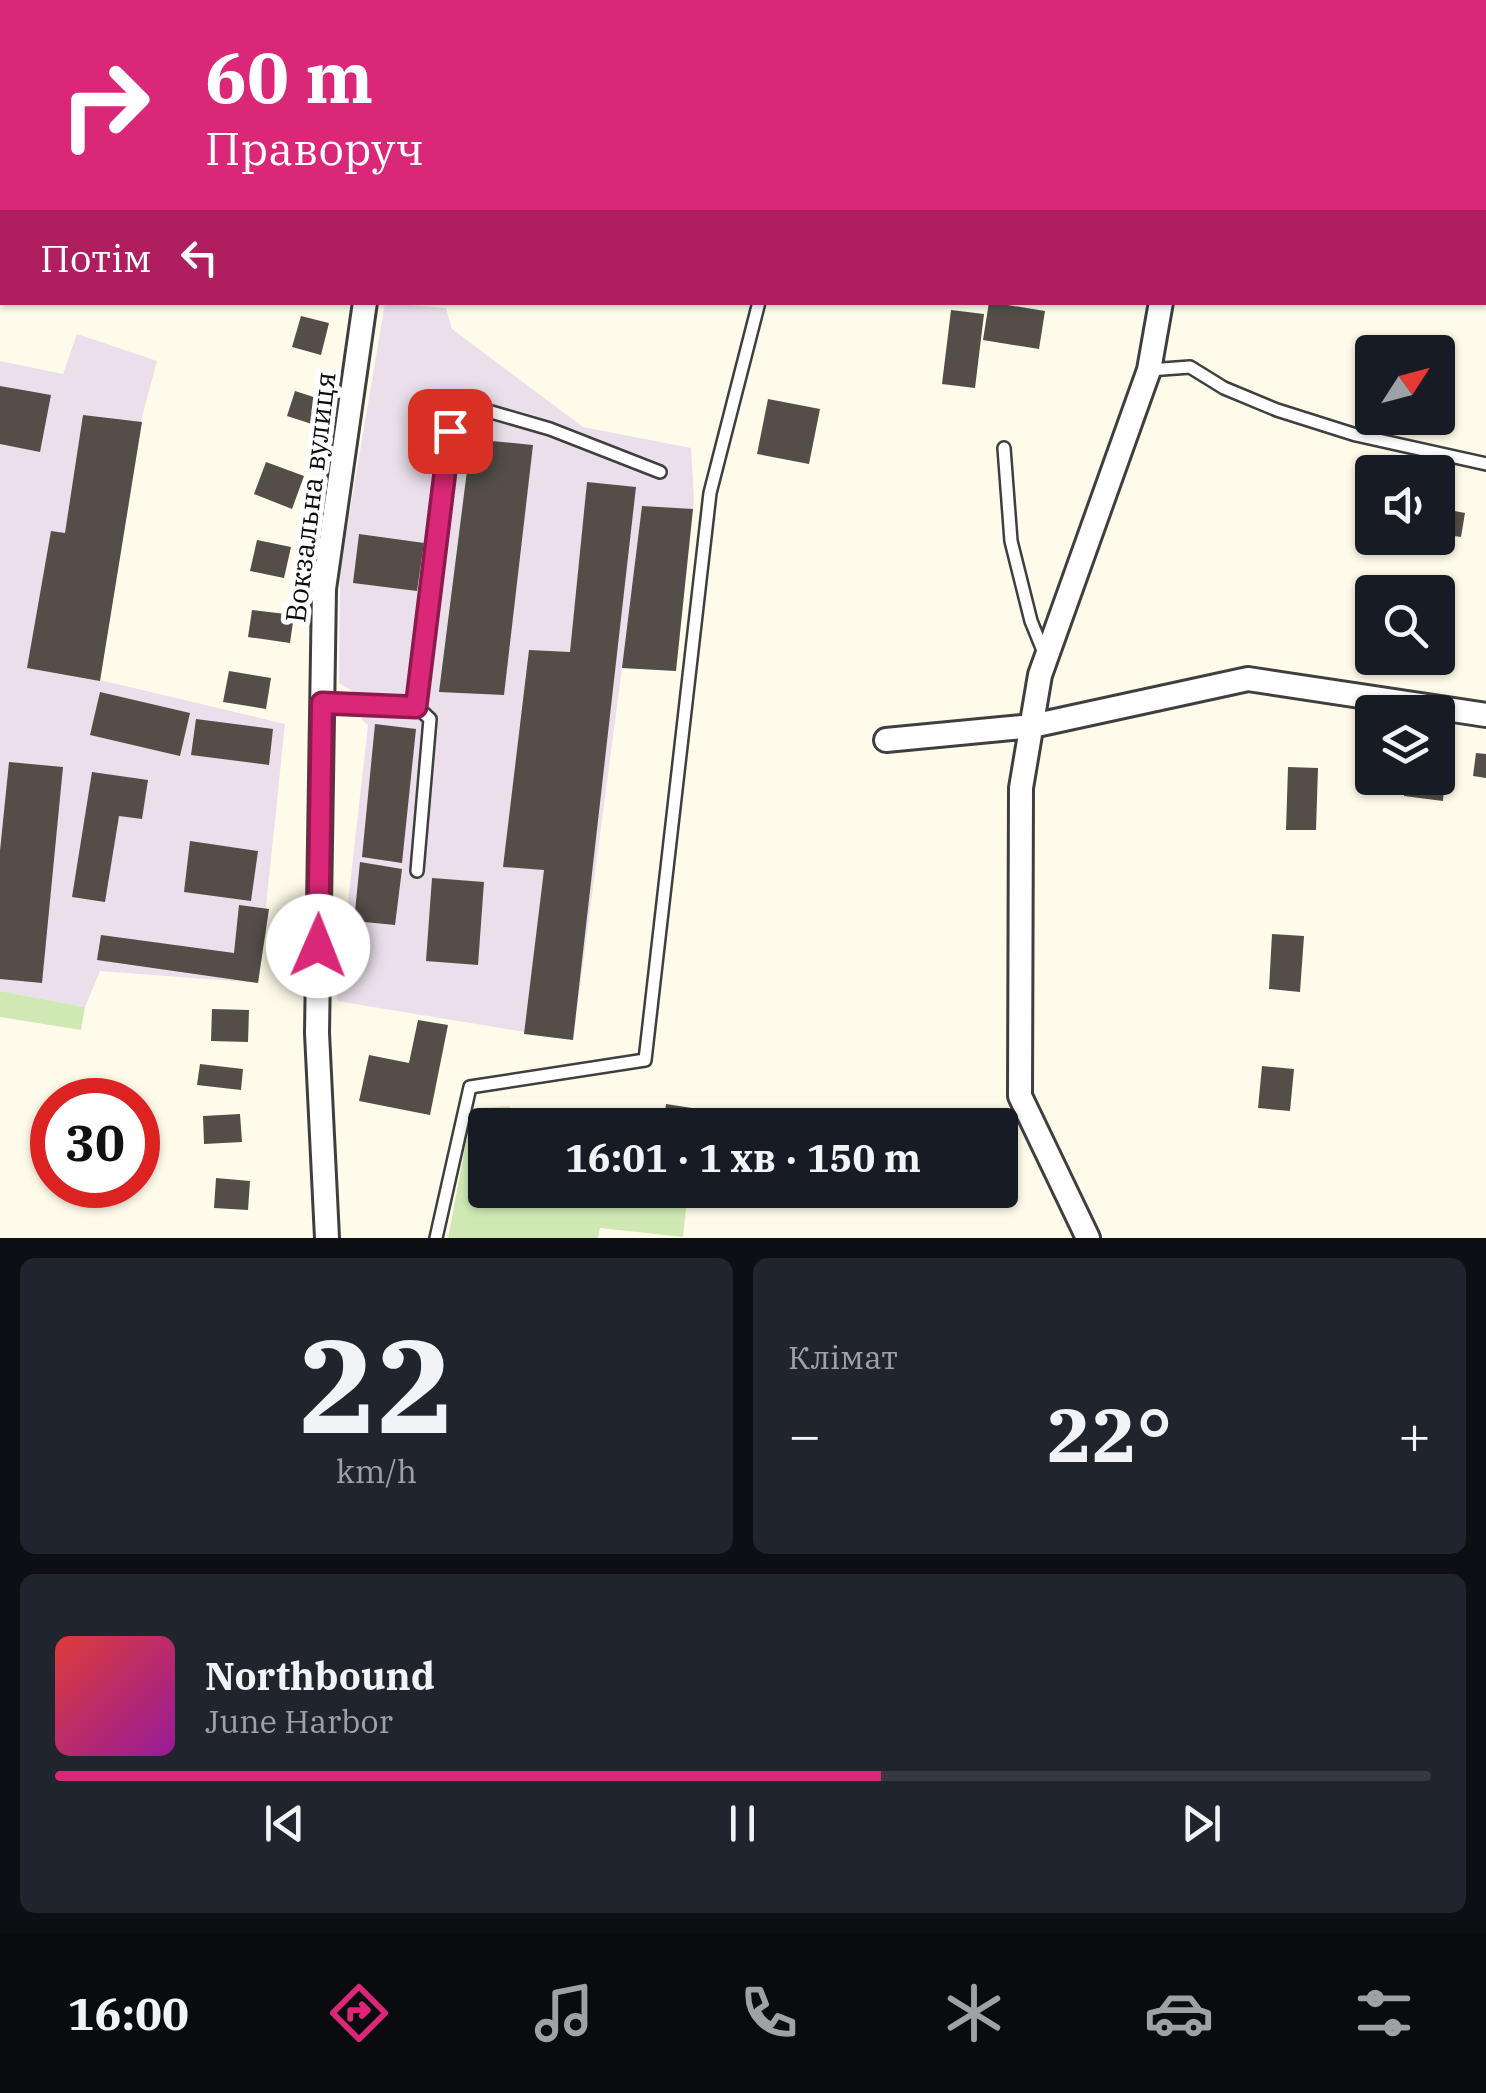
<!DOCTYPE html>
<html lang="uk">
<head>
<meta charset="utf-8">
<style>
	:root { --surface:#171b24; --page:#20242c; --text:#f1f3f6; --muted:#9ea1a6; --line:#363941; --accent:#db2777 }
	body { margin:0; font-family:"IBM Plex Serif",serif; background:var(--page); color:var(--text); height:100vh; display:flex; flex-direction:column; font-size:38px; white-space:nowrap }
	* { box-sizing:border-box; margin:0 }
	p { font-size:32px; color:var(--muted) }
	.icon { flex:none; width:55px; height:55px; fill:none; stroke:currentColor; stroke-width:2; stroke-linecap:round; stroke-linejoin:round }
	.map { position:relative; height:1238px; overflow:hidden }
	.drawer { display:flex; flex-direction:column; gap:20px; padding:20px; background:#0d0f14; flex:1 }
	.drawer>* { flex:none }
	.hud { position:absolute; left:0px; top:0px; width:1488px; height:305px; box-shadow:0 2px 8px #0004; background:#db2777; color:#fff; overflow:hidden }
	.needle { width:65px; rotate:54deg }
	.controls { position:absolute; left:1355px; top:335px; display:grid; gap:20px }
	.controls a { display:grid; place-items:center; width:100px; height:100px; border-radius:10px; background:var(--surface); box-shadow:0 2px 8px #0004; font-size:50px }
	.speed { position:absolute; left:30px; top:1078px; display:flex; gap:20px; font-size:50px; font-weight:700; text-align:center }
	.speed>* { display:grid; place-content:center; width:130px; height:130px; border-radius:50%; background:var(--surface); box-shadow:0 2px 8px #0004; line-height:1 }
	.speed .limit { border:15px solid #d22; background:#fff; color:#111 }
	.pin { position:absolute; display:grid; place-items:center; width:85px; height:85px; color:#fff; margin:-42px; border-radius:20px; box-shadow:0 5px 15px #0006 }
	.me { position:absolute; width:110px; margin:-55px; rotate:1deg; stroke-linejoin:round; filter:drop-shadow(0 0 8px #0008) }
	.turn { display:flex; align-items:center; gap:35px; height:210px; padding:0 40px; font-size:45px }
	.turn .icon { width:130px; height:130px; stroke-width:2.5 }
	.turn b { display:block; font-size:70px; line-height:85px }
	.then { display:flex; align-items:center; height:95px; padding:0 40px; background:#0003; gap:20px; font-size:38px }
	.big { font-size:75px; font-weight:800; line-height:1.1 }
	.drawer .tile { flex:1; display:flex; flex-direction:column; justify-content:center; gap:15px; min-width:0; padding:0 35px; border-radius:15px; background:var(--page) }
	.drawer .dial { align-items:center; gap:0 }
	.dial b { font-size:130px; line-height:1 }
	.song { display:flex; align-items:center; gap:30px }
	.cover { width:120px; height:120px; border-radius:15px; background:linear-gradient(135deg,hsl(0 70% 55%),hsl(300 70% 35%)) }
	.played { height:10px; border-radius:5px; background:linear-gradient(90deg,var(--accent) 60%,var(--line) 60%) }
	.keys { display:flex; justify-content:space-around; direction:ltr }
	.heat { display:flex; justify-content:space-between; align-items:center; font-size:55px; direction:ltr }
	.drawer .tiles { flex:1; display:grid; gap:20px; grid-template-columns:1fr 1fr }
	.tile:last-child { grid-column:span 2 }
	.trip { position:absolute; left:468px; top:1108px; width:550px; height:100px; border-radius:10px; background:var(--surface); box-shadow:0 2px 8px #0004; font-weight:800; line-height:100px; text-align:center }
	.tabs { display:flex; height:160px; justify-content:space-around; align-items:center; background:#090b0e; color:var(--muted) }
	.tabs .icon { width:70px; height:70px }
	.tabs .active { color:var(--accent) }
	.tabs b { font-size:45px; color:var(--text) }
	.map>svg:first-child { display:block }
</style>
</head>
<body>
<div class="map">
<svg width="1486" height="1238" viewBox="0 0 1486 1238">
	<rect width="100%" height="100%" fill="#fffbea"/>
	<path fill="#eadfeb" d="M385,303L446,308L452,329L583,427L691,448L694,500L676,671L622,668L573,1040L337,1001L368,725L362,720L364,698L339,683L340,570Z
		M77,334L157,361L142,417L100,680L285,724L258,983L100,971L85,1007L0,991V361L63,374Z"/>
	<path fill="#d0e9b4" d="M0,991L85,1007L81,1030L0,1017Z
		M510,1106L507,1125H485V1190H688L683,1237L600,1228L598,1238H448L470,1121L482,1108Z"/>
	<path fill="#544d48" d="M989,302L1045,311L1039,349L983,340Z
		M951,310L984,314L975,388L942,384Z
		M301,316L329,323L321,355L292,347Z
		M0,386L51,395L40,452L0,444Z
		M295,391L326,401L318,426L287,416Z
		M768,399L820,409L809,464L757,454Z
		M83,415L142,422L100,681L27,668L51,531L65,533Z
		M471,439L533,445L504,695L439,692Z
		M266,462L304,476L292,509L254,494Z
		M587,482L636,487L573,1040L524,1034L544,870L503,867L529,650L570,652Z
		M642,506L693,509L676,671L622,668Z
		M1444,509L1465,513L1461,537L1440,534Z
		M359,534L424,543L417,591L353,583Z
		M257,540L291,547L284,578L250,571Z
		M252,610L294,615L290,643L248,637Z
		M229,671L271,678L266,709L223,702Z
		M100,692L190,713L180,756L90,735Z
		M196,719L273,729L269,765L191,755Z
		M375,724L416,729L402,863L362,857Z
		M1476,753L1486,754V778L1473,776Z
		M9,762L63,767L42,983L0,979V851Z
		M1288,767L1318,768L1316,830H1286Z
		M1438,767L1446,768L1443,801L1404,796L1406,778H1438Z
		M92,772L148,780L142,819L119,816L105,902L72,897Z
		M190,841L258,851L251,901L184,892Z
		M360,862L402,869L395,925L354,921Z
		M432,878L484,882L478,965L426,961Z
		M239,905L269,909L258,983L97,960L101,935L234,953Z
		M1272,934L1304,936L1300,992L1269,989Z
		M212,1009L249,1010L248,1042L211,1041Z
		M418,1020L448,1025L430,1115L359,1101L369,1055L409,1063Z
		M200,1064L243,1069L241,1090L197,1085Z
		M1262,1066L1294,1069L1290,1111L1258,1108Z
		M666,1104L692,1108L689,1125L663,1124Z
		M240,1114L242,1142L204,1144L203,1116Z
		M524,1114L572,1121L571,1125H521Z
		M216,1178L250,1181L248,1210L214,1208Z"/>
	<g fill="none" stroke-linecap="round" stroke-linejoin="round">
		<g stroke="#3f3f3f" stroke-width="16">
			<path id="lane" d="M837,2V0
				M0,274L2,273
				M1149,370L1190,367L1224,388L1277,410L1356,435L1486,464
				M1004,448L1011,541L1031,621L1044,653
				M322,703L417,707L450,431L481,409L550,429L660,472
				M417,707L430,719L417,871
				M436,1238L470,1087L645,1060L710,493L759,302"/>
		</g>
		<g stroke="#3f3f3f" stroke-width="28">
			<path id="street" d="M1215,2V0
				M886,740L1032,726L1248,679L1486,715
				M327,1238L317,1033L324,589L365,302
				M1088,1238L1020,1096L1021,788L1040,675L1149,370L1161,302"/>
		</g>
		<path stroke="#2e2e2e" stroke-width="5" stroke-dasharray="10 5" stroke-linecap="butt" d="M42,0L45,2"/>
		<use href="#lane" stroke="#fff" stroke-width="11"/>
		<use href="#street" stroke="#fff" stroke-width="22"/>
	</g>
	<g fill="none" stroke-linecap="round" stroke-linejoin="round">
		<g stroke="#8e194d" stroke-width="25">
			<path id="route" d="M318,946L322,703L416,707L450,431"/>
		</g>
		<use href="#route" stroke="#db2777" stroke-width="18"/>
	</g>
	<g text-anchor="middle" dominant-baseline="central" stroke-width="10" stroke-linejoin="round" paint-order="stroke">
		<g font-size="28" fill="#0c0c0c" stroke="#fff">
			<text transform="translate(310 497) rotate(-83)">Вокзальна вулиця</text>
		</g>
	</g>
</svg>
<div class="controls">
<a><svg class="needle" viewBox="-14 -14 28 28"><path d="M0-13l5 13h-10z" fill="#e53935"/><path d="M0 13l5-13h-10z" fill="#9ea1a6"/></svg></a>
<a><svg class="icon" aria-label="sound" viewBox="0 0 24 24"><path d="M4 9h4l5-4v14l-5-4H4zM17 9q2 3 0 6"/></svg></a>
<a><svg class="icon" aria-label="search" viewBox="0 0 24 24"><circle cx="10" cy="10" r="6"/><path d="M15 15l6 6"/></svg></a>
<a><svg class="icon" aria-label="layers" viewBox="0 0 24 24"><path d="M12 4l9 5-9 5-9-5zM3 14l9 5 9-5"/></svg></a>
</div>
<div class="speed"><div class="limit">30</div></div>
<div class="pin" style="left:450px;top:431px;background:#d93025"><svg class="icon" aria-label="arrive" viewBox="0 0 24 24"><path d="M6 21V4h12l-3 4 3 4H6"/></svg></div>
<svg class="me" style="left:318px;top:946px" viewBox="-20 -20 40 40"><circle r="19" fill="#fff"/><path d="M0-13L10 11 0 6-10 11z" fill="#db2777"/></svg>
<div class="trip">16:01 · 1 хв · 150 m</div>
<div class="hud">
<div class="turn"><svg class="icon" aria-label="right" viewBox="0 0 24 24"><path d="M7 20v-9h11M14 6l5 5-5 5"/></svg><div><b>60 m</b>Праворуч</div></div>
<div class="then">Потім<svg class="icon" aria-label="left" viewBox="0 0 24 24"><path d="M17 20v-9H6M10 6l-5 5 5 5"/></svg></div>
</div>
</div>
<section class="drawer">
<div class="tiles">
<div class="tile dial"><b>22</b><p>km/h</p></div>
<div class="tile"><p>Клімат</p>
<div class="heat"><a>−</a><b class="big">22°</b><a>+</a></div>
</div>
<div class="tile">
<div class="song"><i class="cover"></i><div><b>Northbound</b><p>June Harbor</p></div></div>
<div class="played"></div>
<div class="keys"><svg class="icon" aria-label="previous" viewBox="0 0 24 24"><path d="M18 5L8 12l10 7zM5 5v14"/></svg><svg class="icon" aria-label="pause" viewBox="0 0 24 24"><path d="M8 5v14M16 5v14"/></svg><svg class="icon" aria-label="next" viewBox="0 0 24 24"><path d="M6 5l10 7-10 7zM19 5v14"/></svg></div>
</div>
</div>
</section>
<nav class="tabs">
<b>16:00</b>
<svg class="icon active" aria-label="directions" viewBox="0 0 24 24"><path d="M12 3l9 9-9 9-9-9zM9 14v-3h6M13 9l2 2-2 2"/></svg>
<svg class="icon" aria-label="music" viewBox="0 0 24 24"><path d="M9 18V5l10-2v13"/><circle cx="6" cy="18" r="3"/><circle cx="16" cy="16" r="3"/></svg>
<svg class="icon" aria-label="phone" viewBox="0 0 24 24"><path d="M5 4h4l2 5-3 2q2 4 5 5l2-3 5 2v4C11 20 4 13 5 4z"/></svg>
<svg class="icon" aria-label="climate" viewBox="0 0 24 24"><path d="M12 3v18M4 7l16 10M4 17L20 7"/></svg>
<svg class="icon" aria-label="car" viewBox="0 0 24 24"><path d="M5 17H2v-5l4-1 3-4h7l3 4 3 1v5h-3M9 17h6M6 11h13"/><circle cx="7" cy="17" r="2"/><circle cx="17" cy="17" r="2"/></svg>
<svg class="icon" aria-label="filters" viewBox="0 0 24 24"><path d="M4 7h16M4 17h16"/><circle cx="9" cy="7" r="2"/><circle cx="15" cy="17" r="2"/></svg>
</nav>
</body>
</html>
